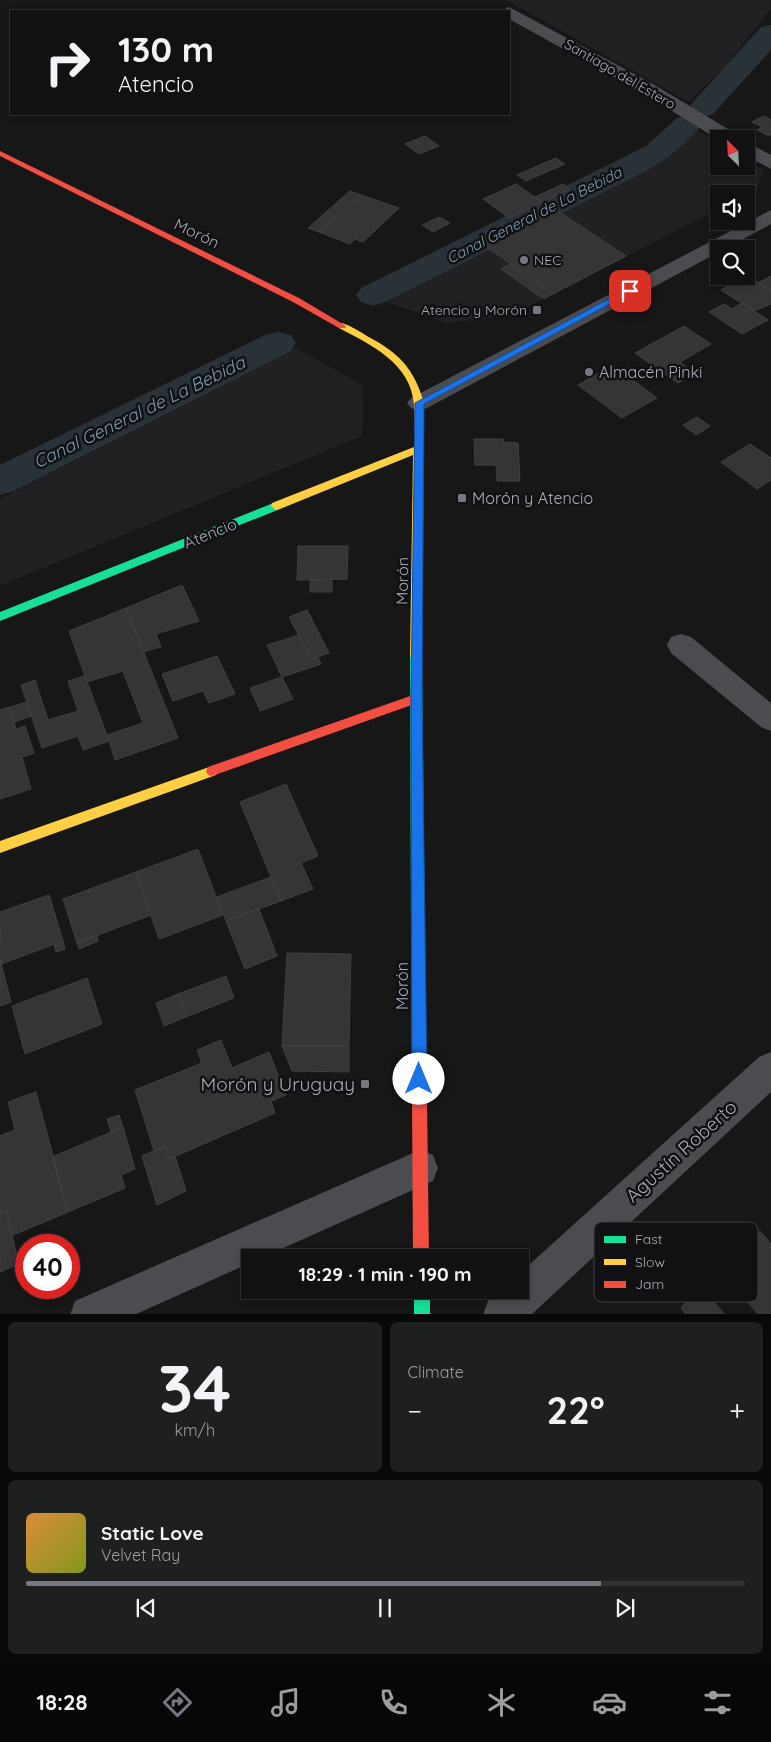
<!DOCTYPE html>
<html lang="en">
<head>
<meta charset="utf-8">
<style>
	:root { --surface:#111; --page:#1e1f1f; --text:#f1f3f6; --muted:#9c9d9f; --line:#303131; --accent:#757880 }
	body { margin:0; font-family:Quicksand,sans-serif; background:var(--page); color:var(--text); height:100vh; display:flex; flex-direction:column; font-size:19px; white-space:nowrap }
	* { box-sizing:border-box; margin:0 }
	p { font-size:16px; color:var(--muted) }
	.icon { flex:none; width:28px; height:28px; fill:none; stroke:currentColor; stroke-width:2; stroke-linecap:round; stroke-linejoin:round }
	.map { position:relative; height:1314px; overflow:hidden }
	.details { display:flex; flex-direction:column; gap:8px; padding:8px; background:#090909; flex:1 }
	.details>* { flex:none }
	.guide { position:absolute; left:10px; top:10px; width:500px; height:105px; border-radius:0px; box-shadow:0 2px 8px #0003,0 0 0 1px var(--line); background:#111; color:var(--text); overflow:hidden }
	.needle { width:32px; rotate:336deg }
	.controls { position:absolute; left:710px; top:130px; display:grid; gap:10px }
	.controls a { display:grid; place-items:center; width:45px; height:45px; border-radius:0px; background:var(--surface); box-shadow:0 2px 8px #0003,0 0 0 1px var(--line); font-size:25px }
	.speed { position:absolute; left:15px; top:1234px; display:flex; gap:10px; font-size:25px; font-weight:700; text-align:center }
	.speed>* { display:grid; place-content:center; width:65px; height:65px; border-radius:50%; background:var(--surface); box-shadow:0 2px 8px #0003,0 0 0 1px var(--line); line-height:1 }
	.speed .limit { border:8px solid #d22; background:#fff; color:#111 }
	.pin { position:absolute; display:grid; place-items:center; width:42px; height:42px; color:#fff; margin:-21px; border-radius:10px; box-shadow:0 2px 8px #0006 }
	.me { position:absolute; width:55px; margin:-28px; rotate:0deg; stroke-linejoin:round; filter:drop-shadow(0 0 4px #0008) }
	.turn { display:flex; align-items:center; gap:18px; height:105px; padding:0 25px; font-size:22px }
	.turn .icon { width:65px; height:65px; stroke-width:2.5 }
	.turn b { display:block; font-size:35px; line-height:42px }
	.big { font-size:38px; font-weight:800; line-height:1.1 }
	.details .card { flex:1; display:flex; flex-direction:column; justify-content:center; gap:8px; min-width:0; padding:0 18px; border-radius:8px; background:var(--page) }
	.details .dial { align-items:center; gap:0 }
	.dial b { font-size:65px; line-height:1 }
	.song { display:flex; align-items:center; gap:15px }
	.cover { width:60px; height:60px; border-radius:8px; background:linear-gradient(135deg,hsl(30 70% 55%),hsl(70 70% 35%)) }
	.played { height:5px; border-radius:2px; background:linear-gradient(90deg,var(--accent) 80%,var(--line) 80%) }
	.keys { display:flex; justify-content:space-around; direction:ltr }
	.heat { display:flex; justify-content:space-between; align-items:center; font-size:28px; direction:ltr }
	.details .tiles { flex:1; display:grid; gap:8px; grid-template-columns:1fr 1fr }
	.card:last-child { grid-column:span 2 }
	.trip { position:absolute; left:241px; top:1249px; width:288px; height:50px; border-radius:0px; background:var(--surface); box-shadow:0 2px 8px #0003,0 0 0 1px var(--line); font-weight:800; line-height:50px; text-align:center }
	.dock { display:flex; height:80px; justify-content:space-around; align-items:center; background:#070707; color:var(--muted) }
	.dock .icon { width:35px; height:35px }
	.dock .on { color:var(--accent) }
	.dock b { font-size:22px; color:var(--text) }
	.map>svg:first-child { display:block }
</style>
</head>
<body>
<div class="map">
<svg width="771" height="1315" viewBox="0 0 771 1315">
	<rect width="100%" height="100%" fill="#171717"/>
	<path fill="#212123" d="M506,0H771V9L726,65L689,102Z
		M683,121L719,143V166H746V160L764,171L757,189L746,194H719V209L510,316L447,323L364,294L649,150Z
		M296,348L363,385L362,436L0,586V499Z"/>
	<g fill="none" stroke-linecap="round" stroke-linejoin="round">
		<path fill="#2a3239" fill-rule="evenodd" d="M771,25V50L713,114L703,117L693,114L688,108L693,102L761,27Z
			M687,115L697,118L702,124C688,143 668,158 648,170L385,302L373,306L361,302L356,295L361,288L626,156L646,146L677,118Z
			M278,332L291,335L296,343L291,351L14,491L0,495V465L265,335Z"/>
	</g>
	<path fill="#353536" stroke="#3f4043" d="M764,116L771,120V134L769,136L757,130L763,127L752,122Z
		M425,136L439,146L419,154L405,144Z
		M556,158L565,164L526,181L517,175Z
		M516,184L542,202L509,218L483,199Z
		M563,184L570,189L542,202L535,197Z
		M350,191L361,195L319,232L308,228Z
		M361,195L399,208L363,242L355,239L350,244L319,232Z
		M552,207L626,256L553,294L480,242Z
		M439,217L450,223L433,232L422,225Z
		M511,264L553,294L544,299L501,269Z
		M747,275L771,291V304L754,311L721,290Z
		M771,276V291L758,283Z
		M742,303L768,320L742,334L709,312L724,304L732,309Z
		M684,326L711,344L680,362L695,373L678,383L635,353Z
		M613,365L657,398L622,418L578,385Z
		M697,417L710,426L696,435L683,425Z
		M474,439H503L504,442L518,443L520,481H497L496,465H475Z
		M750,444L771,458V480L757,489L721,462Z
		M298,546H348L347,579L297,580Z
		M332,579V592H310V580Z
		M182,585L199,621L156,634L161,647L143,652L126,608Z
		M126,608L178,738L115,760L107,735L143,723L123,671L87,682L69,631Z
		M307,610L329,653L311,659L289,617Z
		M299,635L311,659L318,657L321,664L282,677L267,645Z
		M217,656L235,694L209,703L203,691L173,701L162,674Z
		M85,676L109,741L83,750L78,736L42,748L21,685L35,680L48,720L78,711L68,681Z
		M282,677L293,699L260,711L250,688Z
		M27,702L31,716L14,722L10,707Z
		M10,707L16,729L25,726L34,753L22,757L31,789L0,799V710Z
		M286,784L318,856L301,863L313,889L281,901L240,802Z
		M198,849L223,915L159,939L136,872Z
		M136,872L151,915L77,943L63,899Z
		M271,877L281,901L226,921L217,897Z
		M49,895L63,941L1,964L0,912Z
		M259,909L277,956L245,969L226,921Z
		M97,935L98,941L79,949L77,943Z
		M63,941L65,949L56,952L54,944Z
		M287,953L351,954L349,1046H282Z
		M0,959L11,1002L0,1006Z
		M226,976L234,998L186,1017L178,994Z
		M87,978L102,1024L25,1054L12,1006Z
		M178,994L186,1017L164,1026L156,1003Z
		M221,1040L232,1068L269,1052L286,1095L271,1101L275,1113L169,1159L165,1146L154,1151L135,1090L202,1063L197,1050Z
		M282,1046H349V1072L292,1071Z
		M36,1092L68,1212L13,1235L6,1210L0,1212V1136L15,1130L8,1102Z
		M119,1115L123,1127L111,1132L107,1119Z
		M123,1127L135,1169L121,1175L125,1188L68,1212L52,1157Z
		M165,1146L169,1159L175,1156L186,1191L157,1205L142,1156Z
		M6,1210L19,1264L0,1272V1212Z
		M760,1231L771,1244V1315H759L728,1279L749,1259L741,1250Z
		M702,1288L725,1315H686L681,1307Z"/>
	<g fill="none" stroke-linecap="round" stroke-linejoin="round">
		<path fill="#4b4c50" fill-rule="evenodd" d="M509,7L653,84L738,135L740,139L719,140L641,92L509,19V11H501Z
			M746,142L771,155V169L746,156Z
			M771,210V224L725,249H719V252L427,408L419,411L411,408L407,403L411,398Z
			M681,634L691,637L771,703V731L761,727L671,653L667,645L671,637Z
			M771,1052V1092L531,1315H483L488,1301L501,1290H520V1273L759,1057Z
			M420,1150L433,1155L438,1168L433,1181L261,1258H250V1263L134,1315H70L75,1301Z"/>
		<path fill="#16e098" fill-rule="evenodd" d="M276,502L281,506L280,509L0,621V612Z
			M416,652L420,653L422,656L425,941L423,945L418,947L413,945L411,941L410,656L412,653Z
			M414,1290H430V1315H414Z"/>
		<path fill="#ffcf43" fill-rule="evenodd" d="M342,323C351,326 359,331 367,336C399,353 414,368 424,403L422,656L420,659H412L410,656L413,455L280,509L276,510L271,506L272,503L414,447C414,433 415,419 414,405C411,363 371,345 339,328L338,326Z
			M212,766L216,767L218,771L216,775L0,853V841Z"/>
		<path fill="#f24e42" fill-rule="evenodd" d="M0,151L299,298L346,326L345,328H339L293,302L0,156Z
			M416,694L420,696L422,699L420,702L212,776L208,775L206,771L208,767Z
			M418,935L423,937L425,941L429,1258H413L411,941L413,937Z"/>
	</g>
	<path fill="#1a73e8" stroke="#114b97" d="M627,289L634,291L424,404L422,699L427,1079L424,1084L419,1086L414,1084L412,1079L411,699L415,403Z"/>
	<g fill="#757880" stroke="#111113" stroke-width="2">
		<circle cx="524" cy="260" r="5"/>
		<rect x="532" y="305" width="10" height="10" rx="2.5"/>
		<circle cx="589" cy="372" r="5"/>
		<rect x="457" y="493" width="10" height="10" rx="2.5"/>
		<rect x="360" y="1079" width="10" height="10" rx="2.5"/>
	</g>
	<g text-anchor="middle" dominant-baseline="central" stroke-width="5" stroke-linejoin="round" paint-order="stroke">
		<g font-size="14" fill="#a8adb8" stroke="#111113">
			<text transform="translate(620 74) rotate(30)">Santiago del Estero</text>
		</g>
		<g font-size="14" fill="#a8adb8" stroke="#111113" text-anchor="start">
			<text x="534" y="260">NEC</text>
			<text x="527" y="310" text-anchor="end">Atencio y Morón</text>
		</g>
		<g font-size="15" font-style="italic" fill="#7f9bb3" stroke="#111113">
			<text transform="translate(534 215) rotate(-27)">Canal General de La Bebida</text>
		</g>
		<g font-size="16" fill="#a8adb8" stroke="#111113">
			<text transform="translate(197 233) rotate(26)">Morón</text>
			<text transform="translate(210 533) rotate(-22)">Atencio</text>
			<text transform="translate(402 581) rotate(-89)">Morón</text>
			<text transform="translate(402 986) rotate(-90)">Morón</text>
		</g>
		<g font-size="16" fill="#a8adb8" stroke="#111113" text-anchor="start">
			<text x="599" y="372">Almacén Pinki</text>
			<text x="472" y="498">Morón y Atencio</text>
		</g>
		<g font-size="18" font-style="italic" fill="#7f9bb3" stroke="#111113">
			<text transform="translate(139 412) rotate(-26)">Canal General de La Bebida</text>
		</g>
		<g font-size="19" fill="#a8adb8" stroke="#111113" text-anchor="end">
			<text x="355" y="1084">Morón y Uruguay</text>
		</g>
		<g font-size="19" fill="#a8adb8" stroke="#111113">
			<text transform="translate(681 1151) rotate(-42)">Agustín Roberto</text>
		</g>
	</g>
	<rect x="594" y="1222" width="164" height="80" rx="8" fill="#111113" stroke="#3e4045" stroke-width="1"/>
	<rect x="604" y="1236" width="22" height="7" fill="#16e098"/>
	<rect x="604" y="1259" width="22" height="6" fill="#ffcf43"/>
	<rect x="604" y="1281" width="22" height="7" fill="#f24e42"/>
	<g font-size="14" fill="#a8adb8">
		<text x="635" y="1244">Fast</text>
		<text x="635" y="1267">Slow</text>
		<text x="635" y="1289">Jam</text>
	</g>
</svg>
<div class="controls">
<a><svg class="needle" viewBox="-14 -14 28 28"><path d="M0-13l5 13h-10z" fill="#e53935"/><path d="M0 13l5-13h-10z" fill="#9c9d9f"/></svg></a>
<a><svg class="icon" aria-label="sound" viewBox="0 0 24 24"><path d="M4 9h4l5-4v14l-5-4H4zM17 9q2 3 0 6"/></svg></a>
<a><svg class="icon" aria-label="search" viewBox="0 0 24 24"><circle cx="10" cy="10" r="6"/><path d="M15 15l6 6"/></svg></a>
</div>
<div class="speed"><div class="limit">40</div></div>
<div class="pin" style="left:630px;top:291px;background:#d93025"><svg class="icon" aria-label="arrive" viewBox="0 0 24 24"><path d="M6 21V4h12l-3 4 3 4H6"/></svg></div>
<svg class="me" style="left:419px;top:1079px" viewBox="-20 -20 40 40"><circle r="19" fill="#fff"/><path d="M0-13L10 11 0 6-10 11z" fill="#1a73e8"/></svg>
<div class="trip">18:29 · 1 min · 190 m</div>
<div class="guide">
<div class="turn"><svg class="icon" aria-label="right" viewBox="0 0 24 24"><path d="M7 20v-9h11M14 6l5 5-5 5"/></svg><div><b>130 m</b>Atencio</div></div>
</div>
</div>
<section class="details">
<div class="tiles">
<div class="card dial"><b>34</b><p>km/h</p></div>
<div class="card"><p>Climate</p>
<div class="heat"><a>−</a><b class="big">22°</b><a>+</a></div>
</div>
<div class="card">
<div class="song"><i class="cover"></i><div><b>Static Love</b><p>Velvet Ray</p></div></div>
<div class="played"></div>
<div class="keys"><svg class="icon" aria-label="previous" viewBox="0 0 24 24"><path d="M18 5L8 12l10 7zM5 5v14"/></svg><svg class="icon" aria-label="pause" viewBox="0 0 24 24"><path d="M8 5v14M16 5v14"/></svg><svg class="icon" aria-label="next" viewBox="0 0 24 24"><path d="M6 5l10 7-10 7zM19 5v14"/></svg></div>
</div>
</div>
</section>
<nav class="dock">
<b>18:28</b>
<svg class="icon on" aria-label="directions" viewBox="0 0 24 24"><path d="M12 3l9 9-9 9-9-9zM9 14v-3h6M13 9l2 2-2 2"/></svg>
<svg class="icon" aria-label="music" viewBox="0 0 24 24"><path d="M9 18V5l10-2v13"/><circle cx="6" cy="18" r="3"/><circle cx="16" cy="16" r="3"/></svg>
<svg class="icon" aria-label="phone" viewBox="0 0 24 24"><path d="M5 4h4l2 5-3 2q2 4 5 5l2-3 5 2v4C11 20 4 13 5 4z"/></svg>
<svg class="icon" aria-label="climate" viewBox="0 0 24 24"><path d="M12 3v18M4 7l16 10M4 17L20 7"/></svg>
<svg class="icon" aria-label="car" viewBox="0 0 24 24"><path d="M5 17H2v-5l4-1 3-4h7l3 4 3 1v5h-3M9 17h6M6 11h13"/><circle cx="7" cy="17" r="2"/><circle cx="17" cy="17" r="2"/></svg>
<svg class="icon" aria-label="filters" viewBox="0 0 24 24"><path d="M4 7h16M4 17h16"/><circle cx="9" cy="7" r="2"/><circle cx="15" cy="17" r="2"/></svg>
</nav>
</body>
</html>
